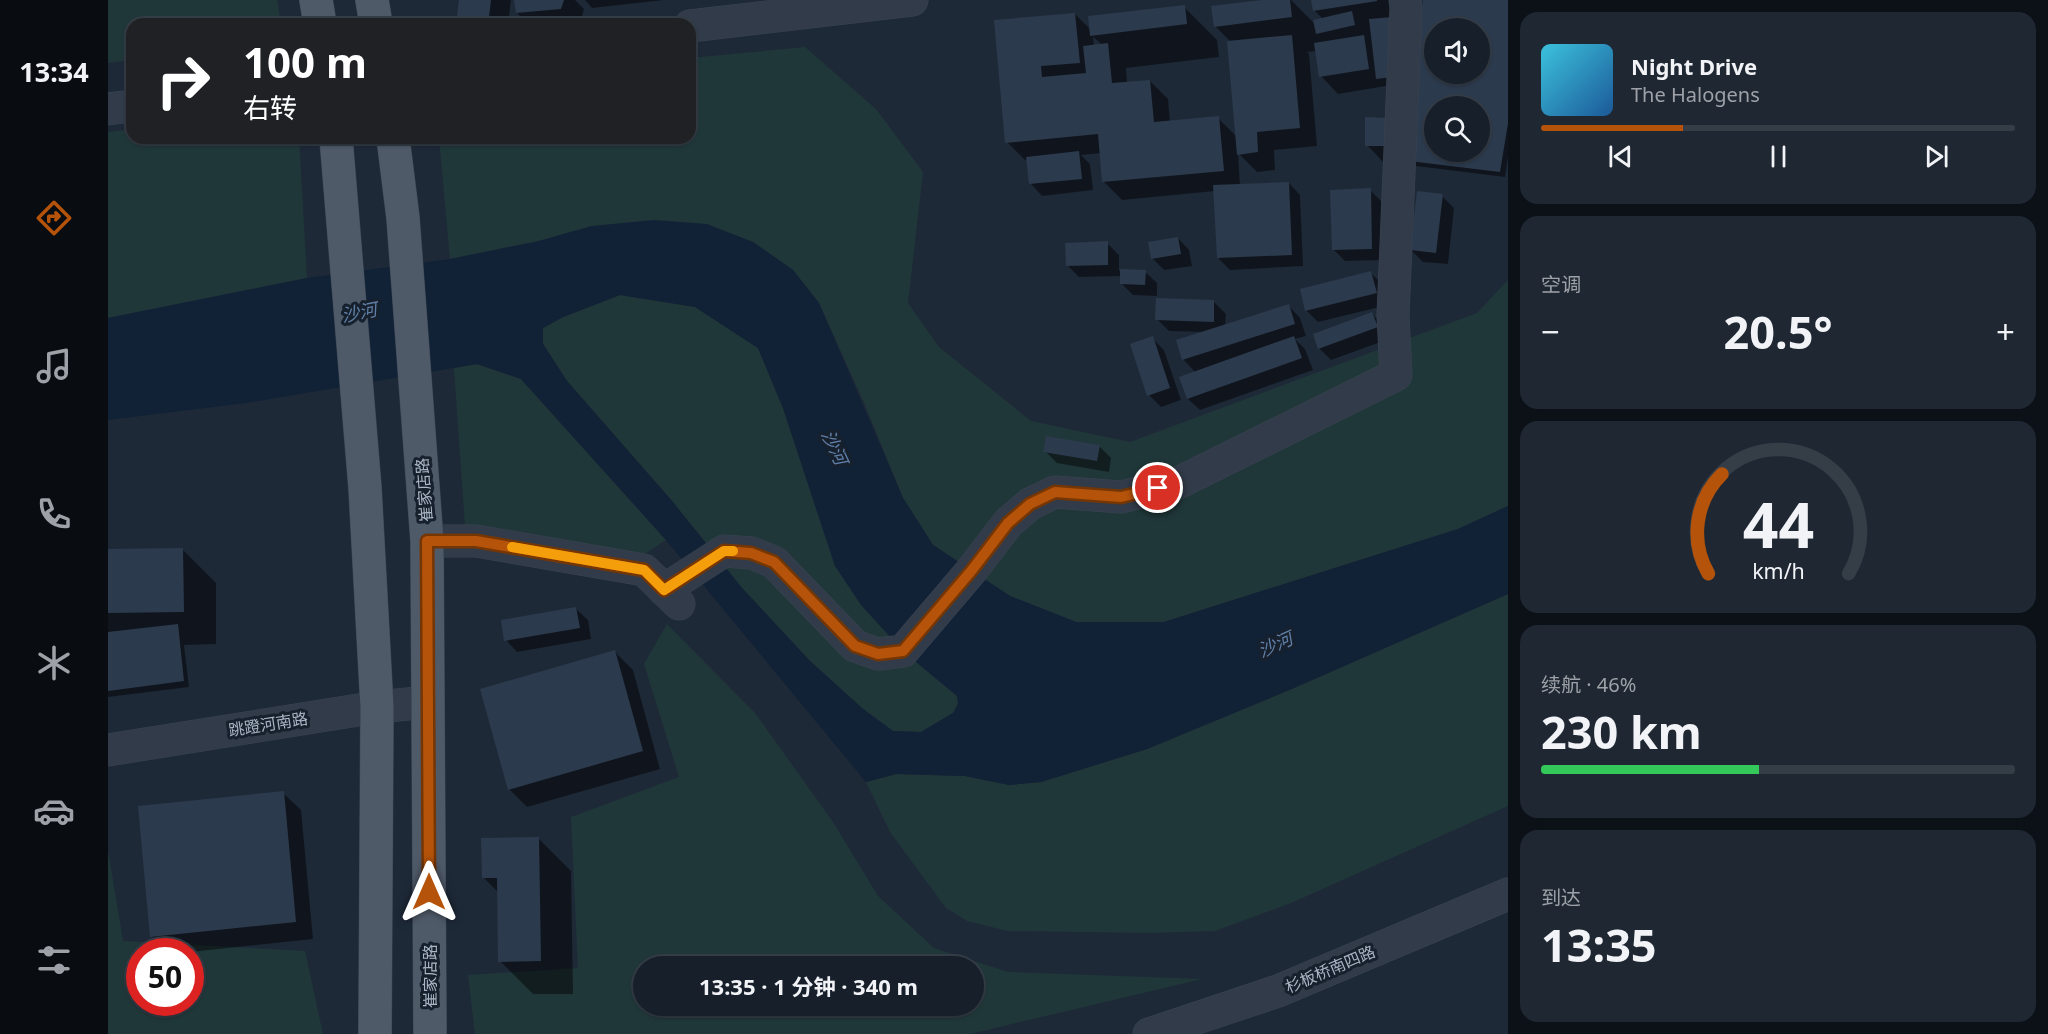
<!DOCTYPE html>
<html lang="zh">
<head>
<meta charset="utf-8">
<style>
	:root { --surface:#161f2a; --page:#1f2732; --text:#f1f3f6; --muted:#9ea2a8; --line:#353d47; --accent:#b45309 }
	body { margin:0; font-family:"Noto Sans","Noto Sans SC",sans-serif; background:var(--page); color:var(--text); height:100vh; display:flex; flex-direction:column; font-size:22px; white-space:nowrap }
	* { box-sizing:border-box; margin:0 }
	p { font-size:20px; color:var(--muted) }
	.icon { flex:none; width:33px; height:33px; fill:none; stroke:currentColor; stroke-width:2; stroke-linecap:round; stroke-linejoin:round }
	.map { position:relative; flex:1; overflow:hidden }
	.panel { display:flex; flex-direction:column; gap:12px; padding:12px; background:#0c1117; width:540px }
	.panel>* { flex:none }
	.banner { position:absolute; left:18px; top:18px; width:570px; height:126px; border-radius:18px; box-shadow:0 2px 4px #0004,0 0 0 2px var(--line); background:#202124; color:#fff; overflow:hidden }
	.buttons { position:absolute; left:1316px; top:18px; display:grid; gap:12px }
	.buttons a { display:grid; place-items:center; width:66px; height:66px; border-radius:50%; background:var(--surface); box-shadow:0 2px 4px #0004,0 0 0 2px var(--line); font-size:30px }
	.speed { position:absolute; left:18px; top:938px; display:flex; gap:12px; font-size:30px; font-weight:700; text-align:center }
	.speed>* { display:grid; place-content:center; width:78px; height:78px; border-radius:50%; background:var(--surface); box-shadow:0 2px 4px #0004,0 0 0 2px var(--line); line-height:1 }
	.speed .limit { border:9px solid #d22; background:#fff; color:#111 }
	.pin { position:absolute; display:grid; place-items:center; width:51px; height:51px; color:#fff; margin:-26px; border:3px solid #fff; border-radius:50%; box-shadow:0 2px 6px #0007 }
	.me { position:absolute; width:66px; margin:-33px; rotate:0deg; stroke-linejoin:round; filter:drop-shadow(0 0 4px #0008) }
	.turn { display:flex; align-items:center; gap:21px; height:126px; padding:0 18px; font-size:27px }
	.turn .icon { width:78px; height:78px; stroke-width:2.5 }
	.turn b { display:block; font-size:42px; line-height:51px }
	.big { font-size:45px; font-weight:700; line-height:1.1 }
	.panel .card { flex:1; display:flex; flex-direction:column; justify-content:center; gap:9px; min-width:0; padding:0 21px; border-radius:18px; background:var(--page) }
	.panel .dial { align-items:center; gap:0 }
	.dial svg { height:156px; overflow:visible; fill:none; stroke:var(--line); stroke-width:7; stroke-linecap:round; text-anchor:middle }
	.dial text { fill:var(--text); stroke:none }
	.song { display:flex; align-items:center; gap:18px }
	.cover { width:72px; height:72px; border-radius:9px; background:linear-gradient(135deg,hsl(190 70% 55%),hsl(210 70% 35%)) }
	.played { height:6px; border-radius:3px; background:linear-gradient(90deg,var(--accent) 30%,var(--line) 30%) }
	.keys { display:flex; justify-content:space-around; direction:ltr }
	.heat { display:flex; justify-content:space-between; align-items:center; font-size:33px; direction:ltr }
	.charge { height:9px; border-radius:4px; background:linear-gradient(90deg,#34c759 46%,var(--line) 0) }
	.trip { position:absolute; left:525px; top:956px; width:351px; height:60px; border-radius:30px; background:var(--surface); box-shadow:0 2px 4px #0004,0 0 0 2px var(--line); font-weight:700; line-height:60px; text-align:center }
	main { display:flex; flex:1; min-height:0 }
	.menu { display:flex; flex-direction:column; width:108px; justify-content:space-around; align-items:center; background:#090c11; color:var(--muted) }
	.menu .icon { width:42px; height:42px }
	.menu .active { color:var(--accent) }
	.menu b { font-size:27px; color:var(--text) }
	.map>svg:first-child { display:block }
</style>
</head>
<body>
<main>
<nav class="menu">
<b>13:34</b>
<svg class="icon active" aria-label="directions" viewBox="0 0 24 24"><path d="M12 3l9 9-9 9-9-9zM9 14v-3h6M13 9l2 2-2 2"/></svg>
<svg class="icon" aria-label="music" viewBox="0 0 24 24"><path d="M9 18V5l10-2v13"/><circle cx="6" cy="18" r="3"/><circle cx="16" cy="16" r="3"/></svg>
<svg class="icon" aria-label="phone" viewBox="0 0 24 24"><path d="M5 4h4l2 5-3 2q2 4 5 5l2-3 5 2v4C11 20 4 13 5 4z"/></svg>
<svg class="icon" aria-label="climate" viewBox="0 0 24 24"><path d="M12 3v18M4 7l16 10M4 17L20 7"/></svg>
<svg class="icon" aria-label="car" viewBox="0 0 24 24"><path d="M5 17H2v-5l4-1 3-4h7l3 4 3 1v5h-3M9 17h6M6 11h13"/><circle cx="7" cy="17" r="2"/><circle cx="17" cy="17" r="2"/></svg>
<svg class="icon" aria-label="filters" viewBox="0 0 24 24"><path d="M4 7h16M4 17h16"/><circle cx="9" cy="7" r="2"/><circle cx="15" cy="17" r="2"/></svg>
</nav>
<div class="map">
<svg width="1400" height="1034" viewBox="0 0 1400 1034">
	<rect width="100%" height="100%" fill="#1e2938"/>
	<path fill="#203739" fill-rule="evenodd" d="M0,0H169L173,24H24V60L0,63Z
		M697,47L768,109L815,172L800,303L831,347L923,421L1022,442L1369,313L1400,280V506L1350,529L1056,622H968L902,596L825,545L795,498L757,405L711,303L685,270L645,242L484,226L431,241L342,259L331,138H582V58Z
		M24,129V138H191L199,278L0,318V132Z
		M512,295L587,307L650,348L675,408L727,566L795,651L849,696L850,704L845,713L813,732L785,731L755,709L702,661L634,588L564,501L459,381L435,344V328L455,317Z
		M369,364L413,379L558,540L535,555L357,526L346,368Z
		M1400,594V806L1183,903L1107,931L1040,933L900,931L859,921L838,908L782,832L758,782L788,774L857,776L901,785L933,782L1039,749L1186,688Z
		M559,624L647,713L725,822L770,896L826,948L900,972L1094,979L862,1034H367L360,975L470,968L463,817L571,777L536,664ZM536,966H866V1005H536Z
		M0,851L15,941L197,951L215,1034H0ZM32,951H82V1002H32Z"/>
	<path fill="#112136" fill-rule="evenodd" d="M546,220L599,224L645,242L685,270L711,303L795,498L825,545L902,596L968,622H1056L1350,529L1400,506V594L1186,688L1039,749L933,782L901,785L857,776L788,774L758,782L558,540L413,379L369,364L138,403L0,420V318L199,278L342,259L431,241L484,226ZM512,295L587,307L650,348L675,408L727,566L753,605L795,651L849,696L850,704L845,713L813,732L785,731L755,709L702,661L634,588L564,501L459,381L435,344V328L455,317Z"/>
	<path fill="#0007" fill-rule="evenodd" d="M352,0H403L400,24H359L350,16Z
		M408,0H467L476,9L472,24H420L409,13Z
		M477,0H556L484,8Z
		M1167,0H1183L1208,25L1215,19L1206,10L1205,0H1298L1315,17L1317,0H1400V157L1397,177L1308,166L1303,161V111L1278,86L1230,94L1213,76L1209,51L1199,52L1201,54L1209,146L1166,150L1167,170L1149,172L1130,153L1132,186L1181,183L1192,195L1195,266L1122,270L1110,258L1107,191L1014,200L996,182L993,153L973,155L982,164L985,190L934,196L923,184L920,160H917L899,142L888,21L967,14L983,30L1076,7L1109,40L1111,57L1018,68L1019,83L1042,81L1060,99L1062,122L1110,118L1129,137L1121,40L1107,26ZM1326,28H1371V74H1326ZM985,37L990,41L994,45L986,46ZM1326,106H1371V152H1326Z
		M1279,119L1276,163L1259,145Z
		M1262,190L1274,202L1276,260L1237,261L1226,250Z
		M1334,196L1346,208L1340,264L1315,262L1303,250Z
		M1070,238L1081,250L1084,266L1056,270L1044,258Z
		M999,243L1011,255V271L1037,272L1049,283V296L1025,295L1013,283L1014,276L971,277L959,265Z
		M1263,273L1275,285L1280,305L1210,322L1198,310Z
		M1106,302L1118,314L1117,326L1181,306L1192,318L1198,336L1187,339L1197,349L1205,370L1092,410L1080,399L1073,378L1088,373L1075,359L1097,332L1061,331L1049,319Z
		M1264,314L1276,326L1281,339L1223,360L1211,348Z
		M1044,338L1056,350L1073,400L1053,407L1041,395Z
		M991,446L1003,458L1001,472L949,463L937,451Z
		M75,550L108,583V644L76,645L81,687L0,697V551Z
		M468,609L480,620L483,639L409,652L398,640Z
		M507,652L525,670L552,769L419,807L401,789Z
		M175,793L193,810L205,939L82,952L59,951L44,936Z
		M430,838L463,871L465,994H425L392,961L391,893L376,878Z"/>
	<path fill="#2c3a4d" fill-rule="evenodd" d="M351,0H383L381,17L349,16Z
		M406,0H456L453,9L408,13Z
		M1154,0H1182L1184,17L1106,27L1103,6Z
		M1203,0H1269V1L1205,11Z
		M1315,0H1400V123L1392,172L1301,161ZM1326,28H1371V74H1326ZM1326,106H1371V152H1326Z
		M1077,5L1079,24L982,36L980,16Z
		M1244,11L1247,25L1208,34L1205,20Z
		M967,13L972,63L933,66L934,77L978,73L975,46L1000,43L1004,83L1042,80L1046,122L1111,116L1116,171L994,182L990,134L897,143L886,20Z
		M1285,17L1292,76L1268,79L1261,19Z
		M1184,35L1192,128L1149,132L1150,152L1129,155L1119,41Z
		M1256,35L1261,69L1211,77L1206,43Z
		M1257,117L1280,118L1279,146H1257Z
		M971,151L974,179L921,184L918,157Z
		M1181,182L1184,255L1109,258L1105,185Z
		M1263,188L1264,249L1224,250L1222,190Z
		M1309,191L1335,194L1328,253L1302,250Z
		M1070,237L1073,254L1043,259L1040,242Z
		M1000,241V265L958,266L957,243Z
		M1012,269L1038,270L1037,285L1012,284Z
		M1263,271L1269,293L1197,311L1192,289Z
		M1048,298L1106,300V322L1047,320Z
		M1181,304L1187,324L1074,360L1068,340Z
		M1264,312L1270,327L1210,349L1205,334Z
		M1045,336L1062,388L1039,396L1022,344Z
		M1186,336L1194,358L1079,399L1071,377Z
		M938,436L992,445L989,461L935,452Z
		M75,548L76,612L0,613V549Z
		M468,607L472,628L396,641L393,620Z
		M70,624L76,681L0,691V632Z
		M507,650L535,751L400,790L372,689Z
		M176,791L188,922L42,937L30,806Z
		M431,837L433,961L390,962L389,878H374L373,838Z"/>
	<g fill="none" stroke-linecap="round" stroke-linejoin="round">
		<g stroke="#3b4452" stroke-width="33">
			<path id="minor" d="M582,26L804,0
				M0,109L24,106
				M319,541H368L536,570L571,604
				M556,590L616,551L643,553L666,562L747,646L770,654L795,651L864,570L900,523L922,504L947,492L1013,497L1068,484L1288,375L1285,315L1298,7L1297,0
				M0,750L269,707L320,702
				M1041,1034L1170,991L1400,894"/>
		</g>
		<g stroke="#3b4452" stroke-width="34">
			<path id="major" d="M208,0L212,24
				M264,0L268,24
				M228,138L257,488L269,707L267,1034
				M285,138L295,218L319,541L322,1034"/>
		</g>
		<use href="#minor" stroke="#313b49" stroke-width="32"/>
		<use href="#major" stroke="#4f5a69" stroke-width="33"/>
	</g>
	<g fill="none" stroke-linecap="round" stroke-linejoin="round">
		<g stroke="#753606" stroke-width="15">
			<path id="route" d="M321,892L319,541H368L536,570L556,590L616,551L643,553L666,562L747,646L770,654L795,651L864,570L900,523L922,504L947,492L1013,497L1050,488"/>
		</g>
		<use href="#route" stroke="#b45309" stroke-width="10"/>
		<path stroke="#f59e0b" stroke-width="10" d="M404,547L536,570L556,590L616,551H625"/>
	</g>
	<g text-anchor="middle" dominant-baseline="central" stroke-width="6" stroke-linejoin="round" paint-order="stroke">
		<g font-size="16" fill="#abb6c6" stroke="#17202d">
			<text transform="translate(316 490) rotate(-94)">崔家店路</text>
			<text transform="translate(160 724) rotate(-9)">跳蹬河南路</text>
			<text transform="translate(1222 969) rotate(-23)">杉板桥南四路</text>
			<text transform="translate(322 976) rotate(-90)">崔家店路</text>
		</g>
		<g font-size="18" font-style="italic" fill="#6180a9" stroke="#17202d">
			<text transform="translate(251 312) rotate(-11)">沙河</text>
			<text transform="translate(727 447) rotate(65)">沙河</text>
			<text transform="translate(1167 644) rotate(-24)">沙河</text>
		</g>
	</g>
</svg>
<div class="buttons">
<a><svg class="icon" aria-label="sound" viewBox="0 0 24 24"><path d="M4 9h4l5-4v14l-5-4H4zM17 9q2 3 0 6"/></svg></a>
<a><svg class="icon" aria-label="search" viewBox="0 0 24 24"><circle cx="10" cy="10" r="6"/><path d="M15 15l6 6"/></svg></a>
</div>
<div class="speed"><div class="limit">50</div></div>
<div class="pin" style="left:1050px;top:488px;background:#d93025"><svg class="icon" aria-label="arrive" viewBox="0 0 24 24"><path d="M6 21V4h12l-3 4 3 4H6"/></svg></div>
<svg class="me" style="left:321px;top:892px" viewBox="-20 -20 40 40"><path d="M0-17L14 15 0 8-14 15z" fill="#b45309" stroke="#fff" stroke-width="4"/></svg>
<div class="trip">13:35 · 1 分钟 · 340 m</div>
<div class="banner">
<div class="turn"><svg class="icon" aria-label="right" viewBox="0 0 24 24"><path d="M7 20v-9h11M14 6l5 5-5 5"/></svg><div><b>100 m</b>右转</div></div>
</div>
</div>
<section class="panel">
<div class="card">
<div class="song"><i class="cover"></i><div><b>Night Drive</b><p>The Halogens</p></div></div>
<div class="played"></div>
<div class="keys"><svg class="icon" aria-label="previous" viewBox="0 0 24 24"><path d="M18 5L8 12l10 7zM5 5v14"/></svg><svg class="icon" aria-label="pause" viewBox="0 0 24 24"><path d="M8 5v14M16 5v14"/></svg><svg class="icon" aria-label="next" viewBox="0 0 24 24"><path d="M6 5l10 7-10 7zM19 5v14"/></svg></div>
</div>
<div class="card"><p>空调</p>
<div class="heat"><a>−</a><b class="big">20.5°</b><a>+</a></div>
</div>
<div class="card dial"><svg viewBox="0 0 100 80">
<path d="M14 69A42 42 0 1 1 86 69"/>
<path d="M14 69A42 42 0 0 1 21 18" stroke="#b45309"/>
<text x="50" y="56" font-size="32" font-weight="700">44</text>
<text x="50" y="72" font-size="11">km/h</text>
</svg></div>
<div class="card"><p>续航 · 46%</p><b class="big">230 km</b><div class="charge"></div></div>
<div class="card"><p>到达</p><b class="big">13:35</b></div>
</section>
</main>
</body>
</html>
